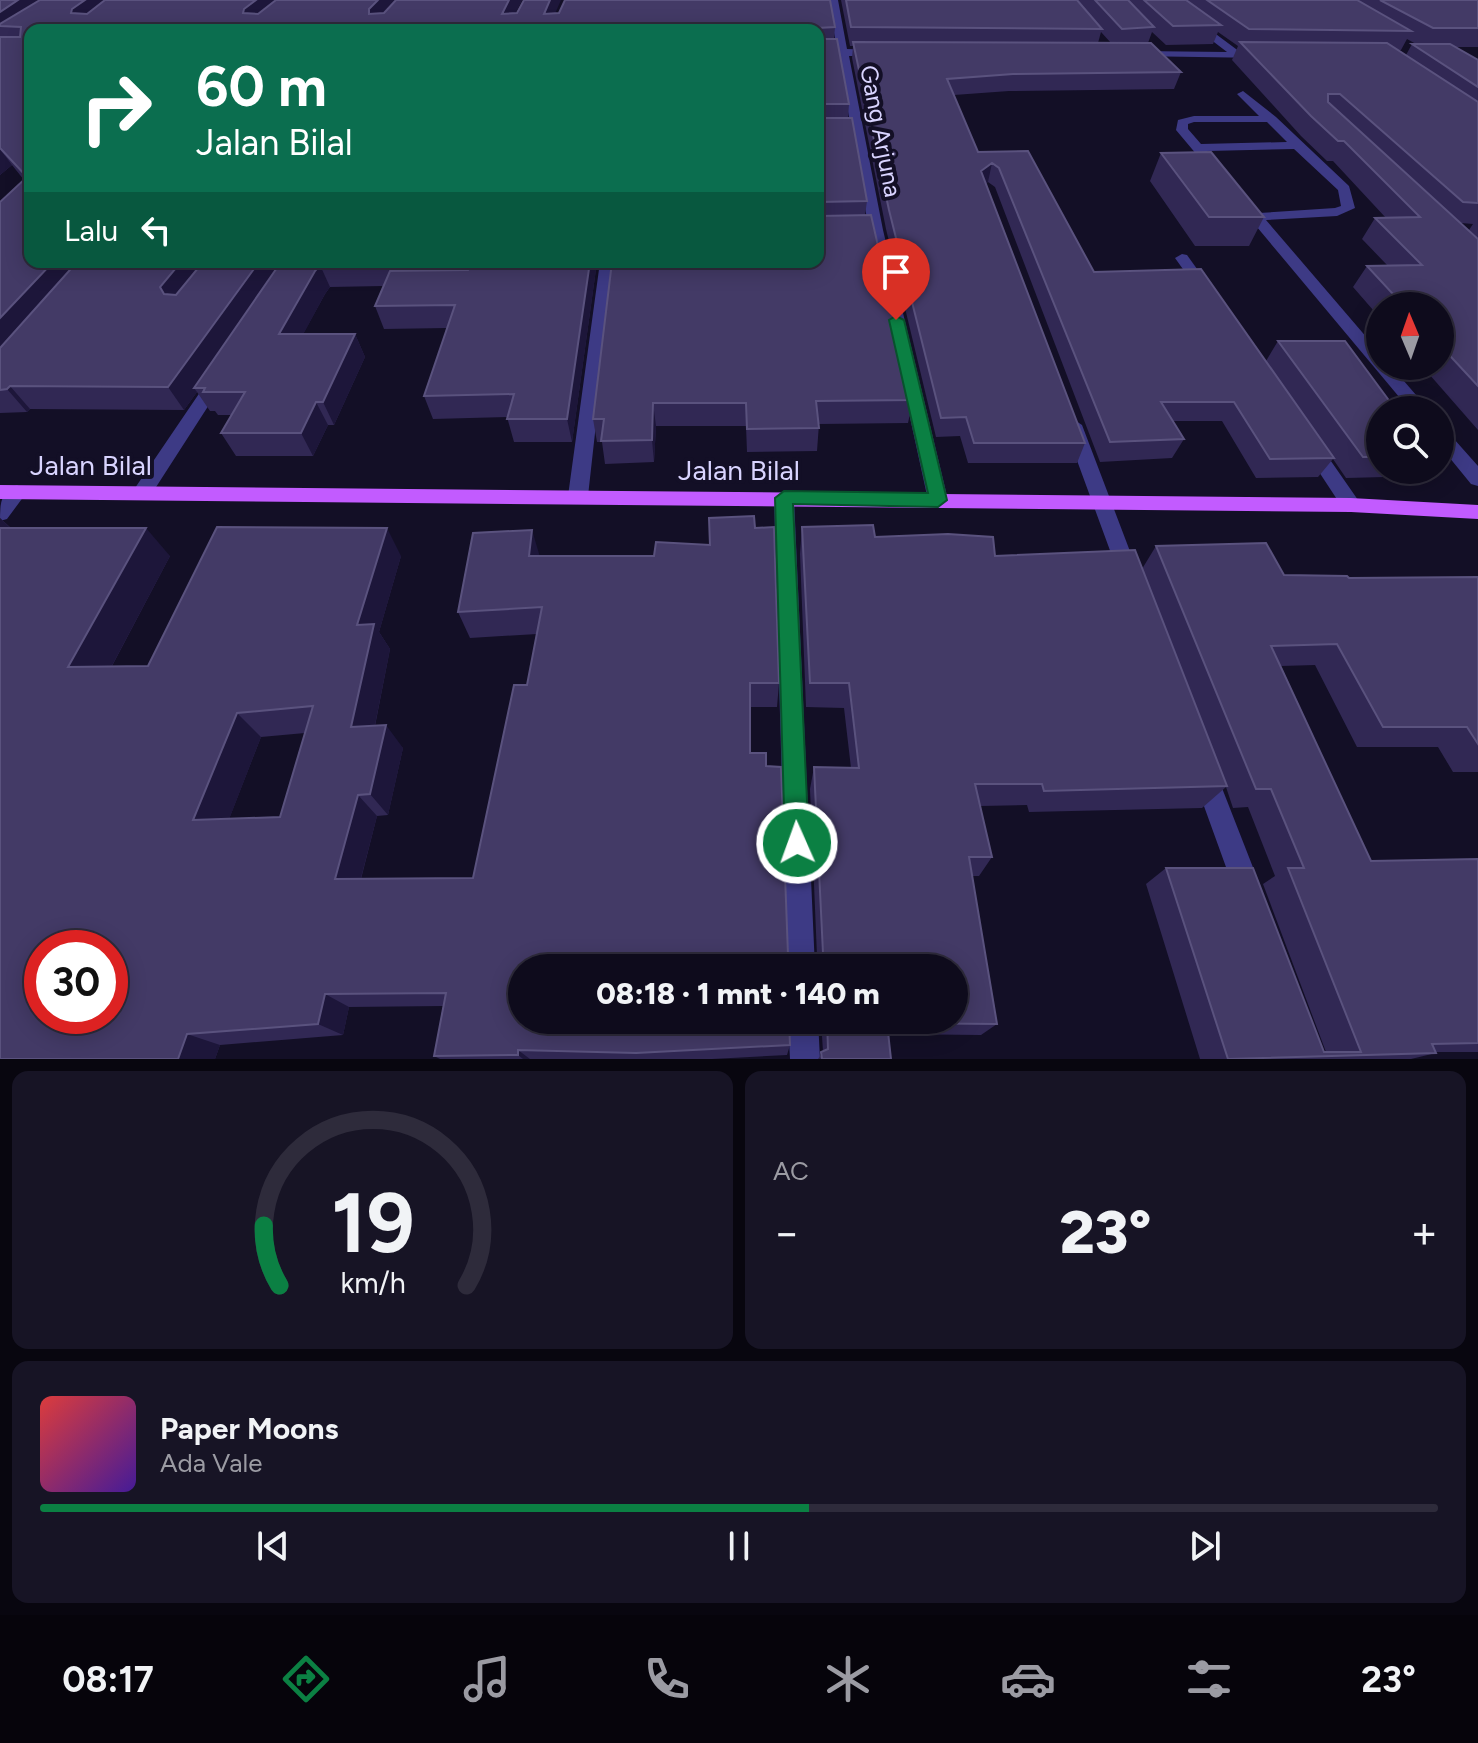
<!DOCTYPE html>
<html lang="id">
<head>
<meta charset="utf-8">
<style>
	:root { --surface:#0e0b1c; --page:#171425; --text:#f1f3f6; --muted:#9b9ba3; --line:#2e2b3b; --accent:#0b8043 }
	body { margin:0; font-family:Figtree,sans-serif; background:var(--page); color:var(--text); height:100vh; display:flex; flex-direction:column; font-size:30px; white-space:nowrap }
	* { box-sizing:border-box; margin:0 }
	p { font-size:26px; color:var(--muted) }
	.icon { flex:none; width:44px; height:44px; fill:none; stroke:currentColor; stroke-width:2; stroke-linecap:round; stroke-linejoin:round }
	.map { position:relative; height:1059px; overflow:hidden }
	.drawer { display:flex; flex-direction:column; gap:12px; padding:12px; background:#08060f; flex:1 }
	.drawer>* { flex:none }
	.top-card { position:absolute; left:24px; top:24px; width:800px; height:244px; border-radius:16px; box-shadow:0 4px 20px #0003,0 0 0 2px var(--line); background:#0b6e4f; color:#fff; overflow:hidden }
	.needle { width:52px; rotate:358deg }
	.controls { position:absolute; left:1366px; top:292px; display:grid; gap:16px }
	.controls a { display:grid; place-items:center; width:88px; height:88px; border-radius:50%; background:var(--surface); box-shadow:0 4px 20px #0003,0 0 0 2px var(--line); font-size:40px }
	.speed { position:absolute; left:24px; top:930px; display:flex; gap:16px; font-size:40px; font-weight:700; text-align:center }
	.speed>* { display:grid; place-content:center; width:104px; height:104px; border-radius:50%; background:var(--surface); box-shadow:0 4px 20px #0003,0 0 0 2px var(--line); line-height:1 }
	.speed .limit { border:12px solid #d22; background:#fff; color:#111 }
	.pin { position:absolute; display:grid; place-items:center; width:68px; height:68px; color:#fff; margin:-82px -34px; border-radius:50% 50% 50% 0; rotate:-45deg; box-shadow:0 0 8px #0007 }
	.pin .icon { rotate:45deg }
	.me { position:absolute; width:88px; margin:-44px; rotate:358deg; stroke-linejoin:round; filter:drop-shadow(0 0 6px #0008) }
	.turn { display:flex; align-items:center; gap:28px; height:168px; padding:0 40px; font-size:36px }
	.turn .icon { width:104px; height:104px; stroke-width:2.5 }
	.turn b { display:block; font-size:56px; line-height:68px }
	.then { display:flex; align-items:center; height:76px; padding:0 40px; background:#0003; gap:16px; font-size:30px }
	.big { font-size:60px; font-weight:800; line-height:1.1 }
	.drawer .tile { flex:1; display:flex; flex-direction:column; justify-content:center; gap:12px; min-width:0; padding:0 28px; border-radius:16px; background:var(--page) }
	.drawer .dial { align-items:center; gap:0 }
	.dial svg { height:208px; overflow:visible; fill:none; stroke:var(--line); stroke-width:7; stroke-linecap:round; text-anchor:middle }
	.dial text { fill:var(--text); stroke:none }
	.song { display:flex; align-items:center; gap:24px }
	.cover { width:96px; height:96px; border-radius:12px; background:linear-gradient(135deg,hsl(0 70% 55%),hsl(260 70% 35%)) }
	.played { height:8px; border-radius:4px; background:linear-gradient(90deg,var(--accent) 55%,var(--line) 55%) }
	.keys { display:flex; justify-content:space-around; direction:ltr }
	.heat { display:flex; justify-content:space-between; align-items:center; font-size:44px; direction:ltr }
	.drawer .tiles { flex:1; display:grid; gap:12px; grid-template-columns:1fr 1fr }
	.tile:last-child { grid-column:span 2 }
	.trip { position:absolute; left:508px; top:954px; width:460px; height:80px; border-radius:40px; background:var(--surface); box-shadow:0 4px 20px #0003,0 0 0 2px var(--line); font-weight:800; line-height:80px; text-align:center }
	.dock { display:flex; height:128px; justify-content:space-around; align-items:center; background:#06040b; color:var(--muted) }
	.dock .icon { width:56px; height:56px }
	.dock .on { color:var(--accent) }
	.dock b { font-size:36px; color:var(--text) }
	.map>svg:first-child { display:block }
</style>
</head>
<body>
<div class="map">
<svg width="1478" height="1059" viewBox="0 0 1478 1059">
	<rect width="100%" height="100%" fill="#130f26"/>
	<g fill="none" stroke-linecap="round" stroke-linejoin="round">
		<path fill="#3d3a85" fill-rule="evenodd" d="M828,0H838L847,49L878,50L883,53L878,56H849L883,230L948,500L938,507L928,500L869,230L838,55H818V49H837Z
			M1159,0H1170L1240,52H1262L1267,55L1262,58L1134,56V52L1138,51L1227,52Z
			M1243,91L1276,117L1349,186L1355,208L1337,216L1266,220L1380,353V366H1391L1429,410H1410L1236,202L1248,199L1259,213L1335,208L1341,206L1338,190L1294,149L1207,151L1223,171L1213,174L1176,130L1178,120L1194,116H1259L1237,94ZM1194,122H1267L1287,142L1201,144L1188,129V124Z
			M1182,254L1187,255L1210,287V293H1200L1175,258Z
			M600,262H614L588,496L578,503L568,496Z
			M217,375L225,380L149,498H135L132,493L135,488L211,376Z
			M1073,419L1082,425L1139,575L1136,581L1129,583L1122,581L1119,575L1064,425Z
			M1440,428L1446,430L1478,466V486L1471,484L1440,446Z
			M1311,440L1317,441L1358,500L1361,505L1358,510H1344L1302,446Z
			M17,485L27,492L7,519L0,521C0,506 0,490 17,485Z
			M784,491L794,498L815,968H787L774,498Z
			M1204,761L1213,765L1263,893L1259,903L1249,907L1239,903L1192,773L1195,765Z
			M788,1020H818L820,1059H790Z"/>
		<path fill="#c25bff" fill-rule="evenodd" d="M0,485L1351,498L1478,505V519L1351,512L0,499Z"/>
	</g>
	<path fill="#312854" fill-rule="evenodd" d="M0,0H522L515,13H555L835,27L834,39L849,104L848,118L867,201L865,215L913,400L908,423L819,424L817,451L747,452L746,426H656L654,462L605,464L602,442H597L593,419L818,262V30H30V262H405L401,271L468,270L597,262L572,442H514L507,417L433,419L424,396L447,328L384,329L375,306L383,286L330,287L325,294L303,334H355L365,357L334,425H328L313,456H236L221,433L232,415H218L215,411H210L197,392L184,410L30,409L27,412L0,413V202L24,180L12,165L0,175Z
		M841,0H1478V47H1456L1478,60V430L1422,366H1440V306H1380V318L1353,287L1367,266L1387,265L1362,239L1375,218H1386L1333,161H1327L1301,136L1232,60L1238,46L1218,32L1213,44L1166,45L1152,32L1148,43L1181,72L1174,89L1009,91L954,95L978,152L1028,151L1094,272L1266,361L1278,341L1380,410V470H1429L1423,476L1346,478L1333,459L1318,477L1256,478L1222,421H1173L1184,439L1172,458L1100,462L995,187L988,182L986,183L1085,443L1077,463H968L960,436L936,437L886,229L852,58L853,46H850ZM1101,32L1111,43H1098ZM1407,39L1416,44H1412L1406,55L1398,50H1401ZM1461,223L1473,224L1469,230Z
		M1161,153L1264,217L1249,246H1195L1150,181Z
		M0,518L11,528L170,556L112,666H148L401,556L379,632L390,649L375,726L403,748L388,815L377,816L361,879L473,878L527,685L537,634L470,638L458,612L540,556H654L710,545L755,528L779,683L777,707H750V753L766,766L788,955L817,956L810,789L814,767L851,768L844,708L806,707L800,554L802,527L995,556L1142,569L1156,546L1284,575L1349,578L1477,577L1478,576V772H1453L1438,747H1357L1315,665L1281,666L1371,861L1478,859V1052H1436V1053L1411,1059H1200L1146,884L1166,868L1324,1052H1326L1263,884L1275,876L1248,807L1233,808L1226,787L1202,808L1029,812L1027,805L980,806L992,857L979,876H972L997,1024L981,1035L889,1034L891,1059H818L823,1052L821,1020H954L522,968L790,1045L787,1055L712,1059H440L434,1056L443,1006L349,1007L343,1035L220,1045L215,1059H0ZM305,733L280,817L229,819L261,737Z"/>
	<path fill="#1d163a" d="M18,0H57L0,26V12Z
		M85,0H119L82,28L71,13L72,9Z
		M256,0H286L251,28L243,13L244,9Z
		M378,0H400L375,28L369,14V9Z
		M509,0H522L507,30L502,14Z
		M550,0H561L548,30L544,14Z
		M0,149L12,165L0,175Z
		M992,163L988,182L977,189L981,171Z
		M53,262H89L0,362V318Z
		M181,262H211L175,310L160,287Z
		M259,262H285L194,388L197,392L184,410L168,387Z
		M387,262H405L395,286L386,263Z
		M590,262H597L572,442L567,419Z
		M320,265L330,287L325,294L291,357L279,334L315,271Z
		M355,334L365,357L334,425L323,402Z
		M10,386L30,409L27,412L7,389Z
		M316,402L328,425L313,456L301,433Z
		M653,403L656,426L654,462L652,440Z
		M0,518L25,542L0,541Z
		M146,528L170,556L98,692L68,667Z
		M387,528L401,556L379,632L390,649L370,750L351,727L357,625Z
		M532,530L540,557L529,556Z
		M237,713L261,737L221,840L193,820Z
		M386,725L403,748L388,815L370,794Z
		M358,795L377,816L356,897L335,879Z
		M325,994L349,1007L343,1035L318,1024Z
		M187,1034L220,1045L215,1059H178Z
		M518,1050L530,1059H523L518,1055Z"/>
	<path fill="#433a66" stroke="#5a527e" stroke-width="2" fill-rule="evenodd" d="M0,0H18L0,12Z
		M40,0H85L72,9L71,13L87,14L105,0H256L244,9L243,13L258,14L276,0H378L369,9V14L384,13L396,0H509L502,14L517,13L524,0H550L544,14L559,13L565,0H830L835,27L817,28V30H30V262H53L0,318V202L27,177L0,148V37H20L21,27L0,26V24Z
		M846,0H1077L1102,29L851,27Z
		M1095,0H1128L1154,27L1122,29Z
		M1144,0H1186L1221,25L1173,26Z
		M1207,0H1357L1411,31L1249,29Z
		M1380,0H1478V28H1433Z
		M818,38L819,39H837L849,104H819L818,110Z
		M853,42L1151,43L1181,72L1013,74L947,79L978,152L1028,151L1094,272L1201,269L1334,458L1270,459L1234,402H1161L1184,439L1110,442L999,168L992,163L981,171L1085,443H974L966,417L941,418L889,210Z
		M1240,42L1387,43L1478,102V203L1463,202L1340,94H1328V102L1478,239V386L1440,345V306H1404L1367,266L1422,265L1375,218L1420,217L1344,141H1338L1311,116Z
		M1412,44H1450L1478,60V87Z
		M818,117L820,118H852L867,201L820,202L818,208Z
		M1211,152L1264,217H1209L1161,153Z
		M818,214L820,216L871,215L913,400L816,401L819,428L747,429L746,403H653L652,440L601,441L604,419H593L612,262H818Z
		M77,262H181L160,287L164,294L176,295L203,262H259L168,387L10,386L7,389L0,390V348Z
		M281,262H387L386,263L320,265L315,271L279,334H355L323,402H316L301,433H221L245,392H203L205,388H194Z
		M470,262H590L567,419H507L514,394L424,396L455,305L375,306L390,271L468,270Z
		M1278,341H1345L1396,410H1380V457H1363Z
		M754,516L755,528L774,527L779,683H750V753H766V766L781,767L788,955L820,956L823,953L814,767L859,768L849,683H810L802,527L873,525L875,537L948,534L993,537L995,556L1135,550L1227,786L1044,791L1042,784H975L992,857H969L997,1024L887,1023L891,1059H822L821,1052L828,1049L827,1020H954V968H522V1020H789L790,1045L636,1053L518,1050V1055L434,1056L446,993L325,994L318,1024L187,1034L178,1059H0V528H146L68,667L148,666L217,527L387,528L357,625L374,624L351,727L386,725L370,794L358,795L335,879L473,878L514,685H527L542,607L458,612L473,533L532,530L529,556H654L656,542L710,545L709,518ZM313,706L280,817L193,820L237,713ZM42,948H110V1016H42Z
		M1266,543L1284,575L1347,576L1349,578L1478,577V744L1467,727H1383L1337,644L1271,646L1371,861L1478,859V1043L1432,1044L1436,1053L1228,1059L1166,868H1253L1324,1052H1361L1288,868H1304L1271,789H1256L1156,546Z"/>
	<path fill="#0b8043" stroke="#07532c" stroke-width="2" d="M896,316L904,320L947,500L938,507L793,504L809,843L805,851L797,855L788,851L785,843L775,498L784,491L928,493L889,320Z"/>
	<g text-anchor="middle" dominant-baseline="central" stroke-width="8" stroke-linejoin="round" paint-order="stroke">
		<g font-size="24" fill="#d9d4ff" stroke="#130f26">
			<text transform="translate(881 131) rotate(79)">Gang Arjuna</text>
		</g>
		<g font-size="28" fill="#d9d4ff" stroke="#130f26">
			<text x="91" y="465">Jalan Bilal</text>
			<text x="739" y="470">Jalan Bilal</text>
		</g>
	</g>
</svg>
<div class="controls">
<a><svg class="needle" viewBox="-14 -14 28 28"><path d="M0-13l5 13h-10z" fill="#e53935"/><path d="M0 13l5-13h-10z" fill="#9b9ba3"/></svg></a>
<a><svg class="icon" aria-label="search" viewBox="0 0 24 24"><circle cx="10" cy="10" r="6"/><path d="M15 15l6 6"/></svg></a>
</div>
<div class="speed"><div class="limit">30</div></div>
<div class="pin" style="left:896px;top:320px;background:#d93025"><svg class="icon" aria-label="arrive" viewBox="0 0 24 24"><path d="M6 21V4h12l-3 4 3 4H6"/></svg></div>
<svg class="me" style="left:797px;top:843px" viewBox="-20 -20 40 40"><circle r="17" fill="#0b8043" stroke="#fff" stroke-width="3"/><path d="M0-11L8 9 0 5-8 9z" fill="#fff"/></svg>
<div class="trip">08:18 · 1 mnt · 140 m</div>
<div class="top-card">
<div class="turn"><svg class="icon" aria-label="right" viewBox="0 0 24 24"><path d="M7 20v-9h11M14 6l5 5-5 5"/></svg><div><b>60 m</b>Jalan Bilal</div></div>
<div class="then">Lalu<svg class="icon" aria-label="left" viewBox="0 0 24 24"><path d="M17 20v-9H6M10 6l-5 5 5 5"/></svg></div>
</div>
</div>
<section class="drawer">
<div class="tiles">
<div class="tile dial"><svg viewBox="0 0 100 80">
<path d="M14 69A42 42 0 1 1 86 69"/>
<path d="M14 69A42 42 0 0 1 8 46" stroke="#0b8043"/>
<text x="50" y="56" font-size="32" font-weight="700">19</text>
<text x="50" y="72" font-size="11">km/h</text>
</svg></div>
<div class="tile"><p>AC</p>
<div class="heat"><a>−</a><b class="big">23°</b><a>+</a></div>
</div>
<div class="tile">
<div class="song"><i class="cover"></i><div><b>Paper Moons</b><p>Ada Vale</p></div></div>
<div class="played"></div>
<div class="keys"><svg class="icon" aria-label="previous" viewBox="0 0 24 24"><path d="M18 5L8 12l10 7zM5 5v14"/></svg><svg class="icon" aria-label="pause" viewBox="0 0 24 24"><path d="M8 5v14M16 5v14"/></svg><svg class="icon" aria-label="next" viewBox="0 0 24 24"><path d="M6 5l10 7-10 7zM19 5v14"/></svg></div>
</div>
</div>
</section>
<nav class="dock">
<b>08:17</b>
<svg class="icon on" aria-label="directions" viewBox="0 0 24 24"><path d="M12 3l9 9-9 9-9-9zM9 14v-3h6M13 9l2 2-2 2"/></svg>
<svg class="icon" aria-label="music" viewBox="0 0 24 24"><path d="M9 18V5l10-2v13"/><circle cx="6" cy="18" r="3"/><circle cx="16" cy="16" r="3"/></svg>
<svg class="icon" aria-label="phone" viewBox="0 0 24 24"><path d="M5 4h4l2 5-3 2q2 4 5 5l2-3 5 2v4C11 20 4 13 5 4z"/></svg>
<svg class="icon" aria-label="climate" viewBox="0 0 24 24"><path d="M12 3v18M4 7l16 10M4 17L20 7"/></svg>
<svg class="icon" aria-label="car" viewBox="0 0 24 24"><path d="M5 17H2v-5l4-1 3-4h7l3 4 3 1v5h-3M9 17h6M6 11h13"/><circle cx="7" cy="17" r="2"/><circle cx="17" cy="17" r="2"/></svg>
<svg class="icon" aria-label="filters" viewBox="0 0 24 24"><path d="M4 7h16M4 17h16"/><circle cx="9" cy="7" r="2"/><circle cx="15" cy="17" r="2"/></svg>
<b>23°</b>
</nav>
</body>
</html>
